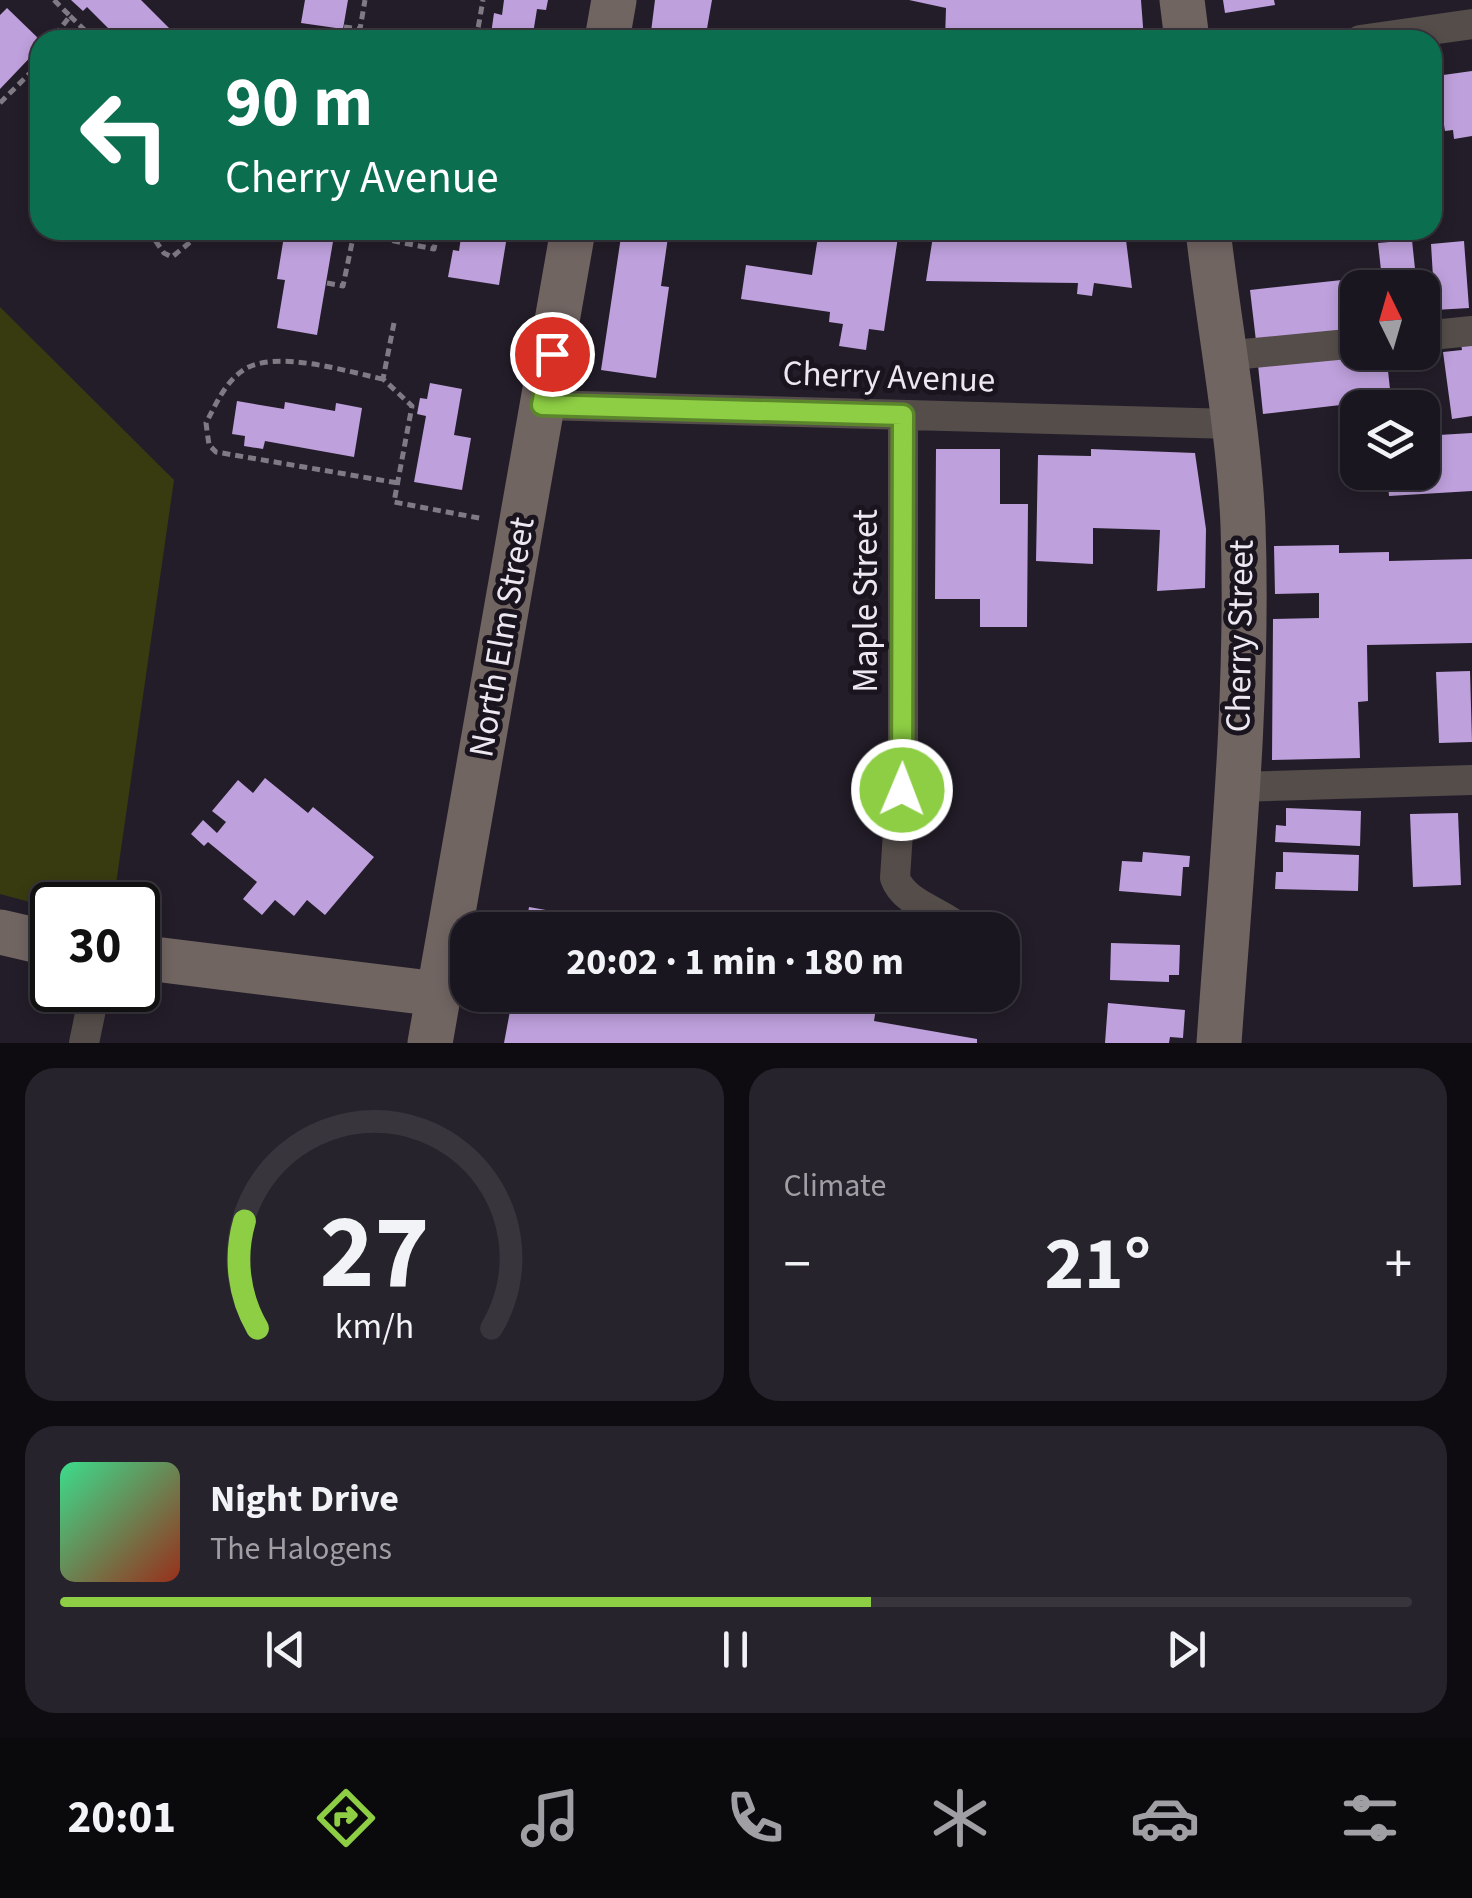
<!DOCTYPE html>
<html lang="en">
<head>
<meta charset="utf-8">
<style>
	:root { --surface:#1a161f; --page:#27232c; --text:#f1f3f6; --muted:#9f9fa4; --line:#38353d; --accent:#8dce44 }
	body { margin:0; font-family:"Source Sans 3",sans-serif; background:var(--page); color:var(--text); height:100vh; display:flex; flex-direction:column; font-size:38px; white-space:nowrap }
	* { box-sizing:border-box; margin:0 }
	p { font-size:32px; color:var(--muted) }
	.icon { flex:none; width:55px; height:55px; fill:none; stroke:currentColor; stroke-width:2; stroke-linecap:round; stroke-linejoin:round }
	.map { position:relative; height:1043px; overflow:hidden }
	.panel { display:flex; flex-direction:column; gap:25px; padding:25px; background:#0e0c11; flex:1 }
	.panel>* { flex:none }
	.top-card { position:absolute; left:30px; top:30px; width:1412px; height:210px; border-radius:30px; box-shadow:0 5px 15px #0003,0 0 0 2px var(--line); background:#0b6e4f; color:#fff; overflow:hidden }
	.needle { width:65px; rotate:355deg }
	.tools { position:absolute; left:1340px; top:270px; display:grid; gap:20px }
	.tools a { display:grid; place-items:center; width:100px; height:100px; border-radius:20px; background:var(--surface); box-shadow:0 5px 15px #0003,0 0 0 2px var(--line); font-size:50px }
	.speed { position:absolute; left:30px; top:882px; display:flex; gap:20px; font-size:50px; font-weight:700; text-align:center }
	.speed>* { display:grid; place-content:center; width:130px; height:130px; border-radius:50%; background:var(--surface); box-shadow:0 5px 15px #0003,0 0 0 2px var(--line); line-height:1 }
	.speed .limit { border:5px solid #111; border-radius:15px; background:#fff; color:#111 }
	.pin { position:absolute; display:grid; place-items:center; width:85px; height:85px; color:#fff; margin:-42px; border:5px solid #fff; border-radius:50%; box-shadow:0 2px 10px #0007 }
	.me { position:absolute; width:110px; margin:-55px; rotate:1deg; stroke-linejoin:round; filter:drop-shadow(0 0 8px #0008) }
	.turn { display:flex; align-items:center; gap:35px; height:210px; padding:0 30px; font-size:45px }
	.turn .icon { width:130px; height:130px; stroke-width:2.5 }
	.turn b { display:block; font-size:70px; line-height:85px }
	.big { font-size:75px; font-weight:700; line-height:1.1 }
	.panel .widget { flex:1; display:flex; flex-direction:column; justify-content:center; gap:15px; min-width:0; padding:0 35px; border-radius:30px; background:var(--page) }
	.panel .dial { align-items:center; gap:0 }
	.dial svg { height:260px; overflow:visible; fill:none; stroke:var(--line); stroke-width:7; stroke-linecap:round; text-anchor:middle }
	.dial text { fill:var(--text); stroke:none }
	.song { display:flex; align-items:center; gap:30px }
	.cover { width:120px; height:120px; border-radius:15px; background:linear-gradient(135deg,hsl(150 70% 55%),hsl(10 70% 35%)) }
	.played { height:10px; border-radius:5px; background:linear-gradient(90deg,var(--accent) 60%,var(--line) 60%) }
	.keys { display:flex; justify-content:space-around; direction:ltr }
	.heat { display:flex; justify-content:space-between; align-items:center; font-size:55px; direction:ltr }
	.panel .tiles { flex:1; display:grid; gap:25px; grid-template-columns:1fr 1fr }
	.widget:last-child { grid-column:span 2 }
	.trip { position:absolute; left:450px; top:912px; width:570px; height:100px; border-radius:30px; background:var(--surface); box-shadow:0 5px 15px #0003,0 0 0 2px var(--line); font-weight:700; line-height:100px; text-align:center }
	.tab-bar { display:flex; height:160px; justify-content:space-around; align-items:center; background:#0a090c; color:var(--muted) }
	.tab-bar .icon { width:70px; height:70px }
	.tab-bar .selected { color:var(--accent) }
	.tab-bar b { font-size:45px; color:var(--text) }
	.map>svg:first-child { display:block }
</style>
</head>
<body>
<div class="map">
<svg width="1472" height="1043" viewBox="0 0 1472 1043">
	<rect width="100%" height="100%" fill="#231d29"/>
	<path fill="#383a10" d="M0,307L174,480L113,905L52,908L0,894Z"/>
	<path fill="#bea0dc" d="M71,0H141L181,40H120L87,7L83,11Z
		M305,0H348L343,29L301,23Z
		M504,0H548L546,10L537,9L532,40H497L498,35L491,34L494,13L502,15Z
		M655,0H712L705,40H650Z
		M909,0H1141L1144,40H945L946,8Z
		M1223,0H1274L1275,5L1225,13Z
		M7,8L40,40V47L0,89V15Z
		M1472,71V136L1454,139L1453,130L1445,131L1436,76Z
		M285,230H335L317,335L277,328L285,280L277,279Z
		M462,230H508L499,285L448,277L453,250L459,251Z
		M622,230H669L661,286L669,287L656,378L601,370Z
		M819,230H899L884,331L869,329L866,350L839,346L843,324L829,322L830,312L741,299L746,265L812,275Z
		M934,230H999V236L1126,240L1132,288L1094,283L1092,296L1077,294L1078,283L926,281Z
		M1412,240L1417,288H1383L1378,243Z
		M1464,241L1469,308L1435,310L1431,244Z
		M1370,277L1371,288H1358V329L1256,341L1250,290Z
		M1472,343V416L1452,419L1443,352L1462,350L1461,344Z
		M1386,352L1392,408H1358V431H1353L1349,404L1263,414L1258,365Z
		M430,383L462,389L454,435L471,438L462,490L414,482L426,416L417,414L420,398L427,399Z
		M237,401L284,409L285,402L335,411L336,403L362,408L354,457L265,441L263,449L244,446L245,436L232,434Z
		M1472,433V491L1389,496L1387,472H1422V436Z
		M936,449H1000V504H1028L1027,627H980V599H935Z
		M1091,449L1195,453L1206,529L1205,588L1157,591L1160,530L1093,528V564L1036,561L1038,455L1091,456Z
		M1339,545V553L1389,552V561L1472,559V643L1367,645L1368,701L1358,702L1360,758L1272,760L1273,619L1319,618V593L1275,594L1274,546Z
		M1470,671L1472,742L1439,743L1436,672Z
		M265,778L308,813L313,807L374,857L325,915L307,900L294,916L275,900L262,915L243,899L257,882L208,842L204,846L191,834L203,820L217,833L226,822L212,811L238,780L253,793Z
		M1286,808L1361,811L1360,846L1275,842L1276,825L1286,826Z
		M1458,813L1461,885L1413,887L1410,814Z
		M1143,852L1190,856L1189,867H1183L1181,896L1119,891L1122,861L1142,862Z
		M1283,852L1359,855L1358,891L1275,889L1276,872H1283Z
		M529,907L647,928V930H525Z
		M1111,943L1180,945L1179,975H1169V982L1110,980Z
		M513,995H878L874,1021L977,1039V1043H504Z
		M1108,1003L1185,1010L1183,1038L1170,1037L1169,1043H1105Z"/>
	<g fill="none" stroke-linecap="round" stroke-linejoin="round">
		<path stroke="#7f7a84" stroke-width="5" stroke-dasharray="8 5" stroke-linecap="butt" d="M54,0L70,16L54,37L56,40
			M70,16L95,40
			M344,27L360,29L365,0
			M476,40L483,0
			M0,103L40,63
			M148,230L164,253L172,257L205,230
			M354,233L434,249L438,230
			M327,283L343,286L354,233L349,230
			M394,323L383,379L412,406L394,502L484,519
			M383,379C348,372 273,348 242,371C225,383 216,404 206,423L209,445L216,452L398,483"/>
		<path stroke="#544d4a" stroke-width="30" d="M1360,40L1472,24
			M1422,336L1472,331
			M1223,356L1358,343
			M543,405L1232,424
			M903,415V756L895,878C904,904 943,912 962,930
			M1236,787L1472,780
			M84,1043L95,990"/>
		<path stroke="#716562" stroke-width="45" d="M1182,0L1187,40
			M607,40L614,0
			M1208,230C1219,327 1239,429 1243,525C1249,697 1231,871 1219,1043
			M0,932L52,944
			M138,957L438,994
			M430,1043L573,230"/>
	</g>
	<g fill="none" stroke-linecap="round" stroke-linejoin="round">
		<g stroke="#5c862c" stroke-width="25">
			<path id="route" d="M552,354L542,405L903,415L902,790"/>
		</g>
		<use href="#route" stroke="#8dce44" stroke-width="18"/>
	</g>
	<g text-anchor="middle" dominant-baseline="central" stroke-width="10" stroke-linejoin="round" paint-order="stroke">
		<g font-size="35" fill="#ece7f0" stroke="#1a141f">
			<text transform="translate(889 377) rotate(2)">Cherry Avenue</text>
			<text transform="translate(866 601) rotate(-90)">Maple Street</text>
			<text transform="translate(1240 636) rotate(-89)">Cherry Street</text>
			<text transform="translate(502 637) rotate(-80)">North Elm Street</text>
		</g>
	</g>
</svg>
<div class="tools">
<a><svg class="needle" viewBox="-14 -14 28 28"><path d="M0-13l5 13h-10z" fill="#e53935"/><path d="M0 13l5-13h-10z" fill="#9f9fa4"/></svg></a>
<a><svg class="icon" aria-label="layers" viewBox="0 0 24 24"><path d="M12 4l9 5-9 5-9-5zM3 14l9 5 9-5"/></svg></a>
</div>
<div class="speed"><div class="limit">30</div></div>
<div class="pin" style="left:552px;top:354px;background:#d93025"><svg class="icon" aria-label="arrive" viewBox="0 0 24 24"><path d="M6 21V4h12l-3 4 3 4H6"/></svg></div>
<svg class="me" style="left:902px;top:790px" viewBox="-20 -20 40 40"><circle r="17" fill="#8dce44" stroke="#fff" stroke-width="3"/><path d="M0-11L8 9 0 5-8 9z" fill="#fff"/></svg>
<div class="trip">20:02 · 1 min · 180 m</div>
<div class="top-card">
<div class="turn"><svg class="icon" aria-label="left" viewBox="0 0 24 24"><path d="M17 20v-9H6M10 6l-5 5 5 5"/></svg><div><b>90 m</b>Cherry Avenue</div></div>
</div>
</div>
<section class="panel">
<div class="tiles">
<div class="widget dial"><svg viewBox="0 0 100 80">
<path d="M14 69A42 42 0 1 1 86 69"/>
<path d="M14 69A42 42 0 0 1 10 36" stroke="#8dce44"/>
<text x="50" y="56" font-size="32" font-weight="700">27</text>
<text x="50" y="72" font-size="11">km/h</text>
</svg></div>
<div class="widget"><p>Climate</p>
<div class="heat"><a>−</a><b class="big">21°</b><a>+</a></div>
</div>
<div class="widget">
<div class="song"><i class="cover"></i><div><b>Night Drive</b><p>The Halogens</p></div></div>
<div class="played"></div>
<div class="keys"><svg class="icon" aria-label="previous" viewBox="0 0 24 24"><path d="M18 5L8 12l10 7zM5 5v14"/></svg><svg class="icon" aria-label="pause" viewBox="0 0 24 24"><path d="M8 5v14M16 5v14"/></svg><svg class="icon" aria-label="next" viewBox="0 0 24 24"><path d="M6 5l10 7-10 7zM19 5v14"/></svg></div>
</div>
</div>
</section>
<nav class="tab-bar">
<b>20:01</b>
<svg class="icon selected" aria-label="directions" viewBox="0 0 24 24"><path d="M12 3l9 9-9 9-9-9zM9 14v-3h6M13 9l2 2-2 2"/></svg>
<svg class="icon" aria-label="music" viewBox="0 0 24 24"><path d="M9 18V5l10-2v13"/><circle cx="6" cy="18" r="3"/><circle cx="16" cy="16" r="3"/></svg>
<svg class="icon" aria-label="phone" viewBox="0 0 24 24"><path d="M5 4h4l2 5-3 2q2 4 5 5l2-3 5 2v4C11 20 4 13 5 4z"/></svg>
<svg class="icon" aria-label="climate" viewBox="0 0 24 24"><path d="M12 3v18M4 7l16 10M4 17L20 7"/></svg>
<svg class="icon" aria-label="car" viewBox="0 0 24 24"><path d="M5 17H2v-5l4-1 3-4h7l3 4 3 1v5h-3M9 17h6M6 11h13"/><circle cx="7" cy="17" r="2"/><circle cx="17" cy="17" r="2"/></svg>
<svg class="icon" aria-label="filters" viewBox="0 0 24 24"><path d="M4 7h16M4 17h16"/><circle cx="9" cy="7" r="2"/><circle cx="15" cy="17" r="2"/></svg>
</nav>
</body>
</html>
